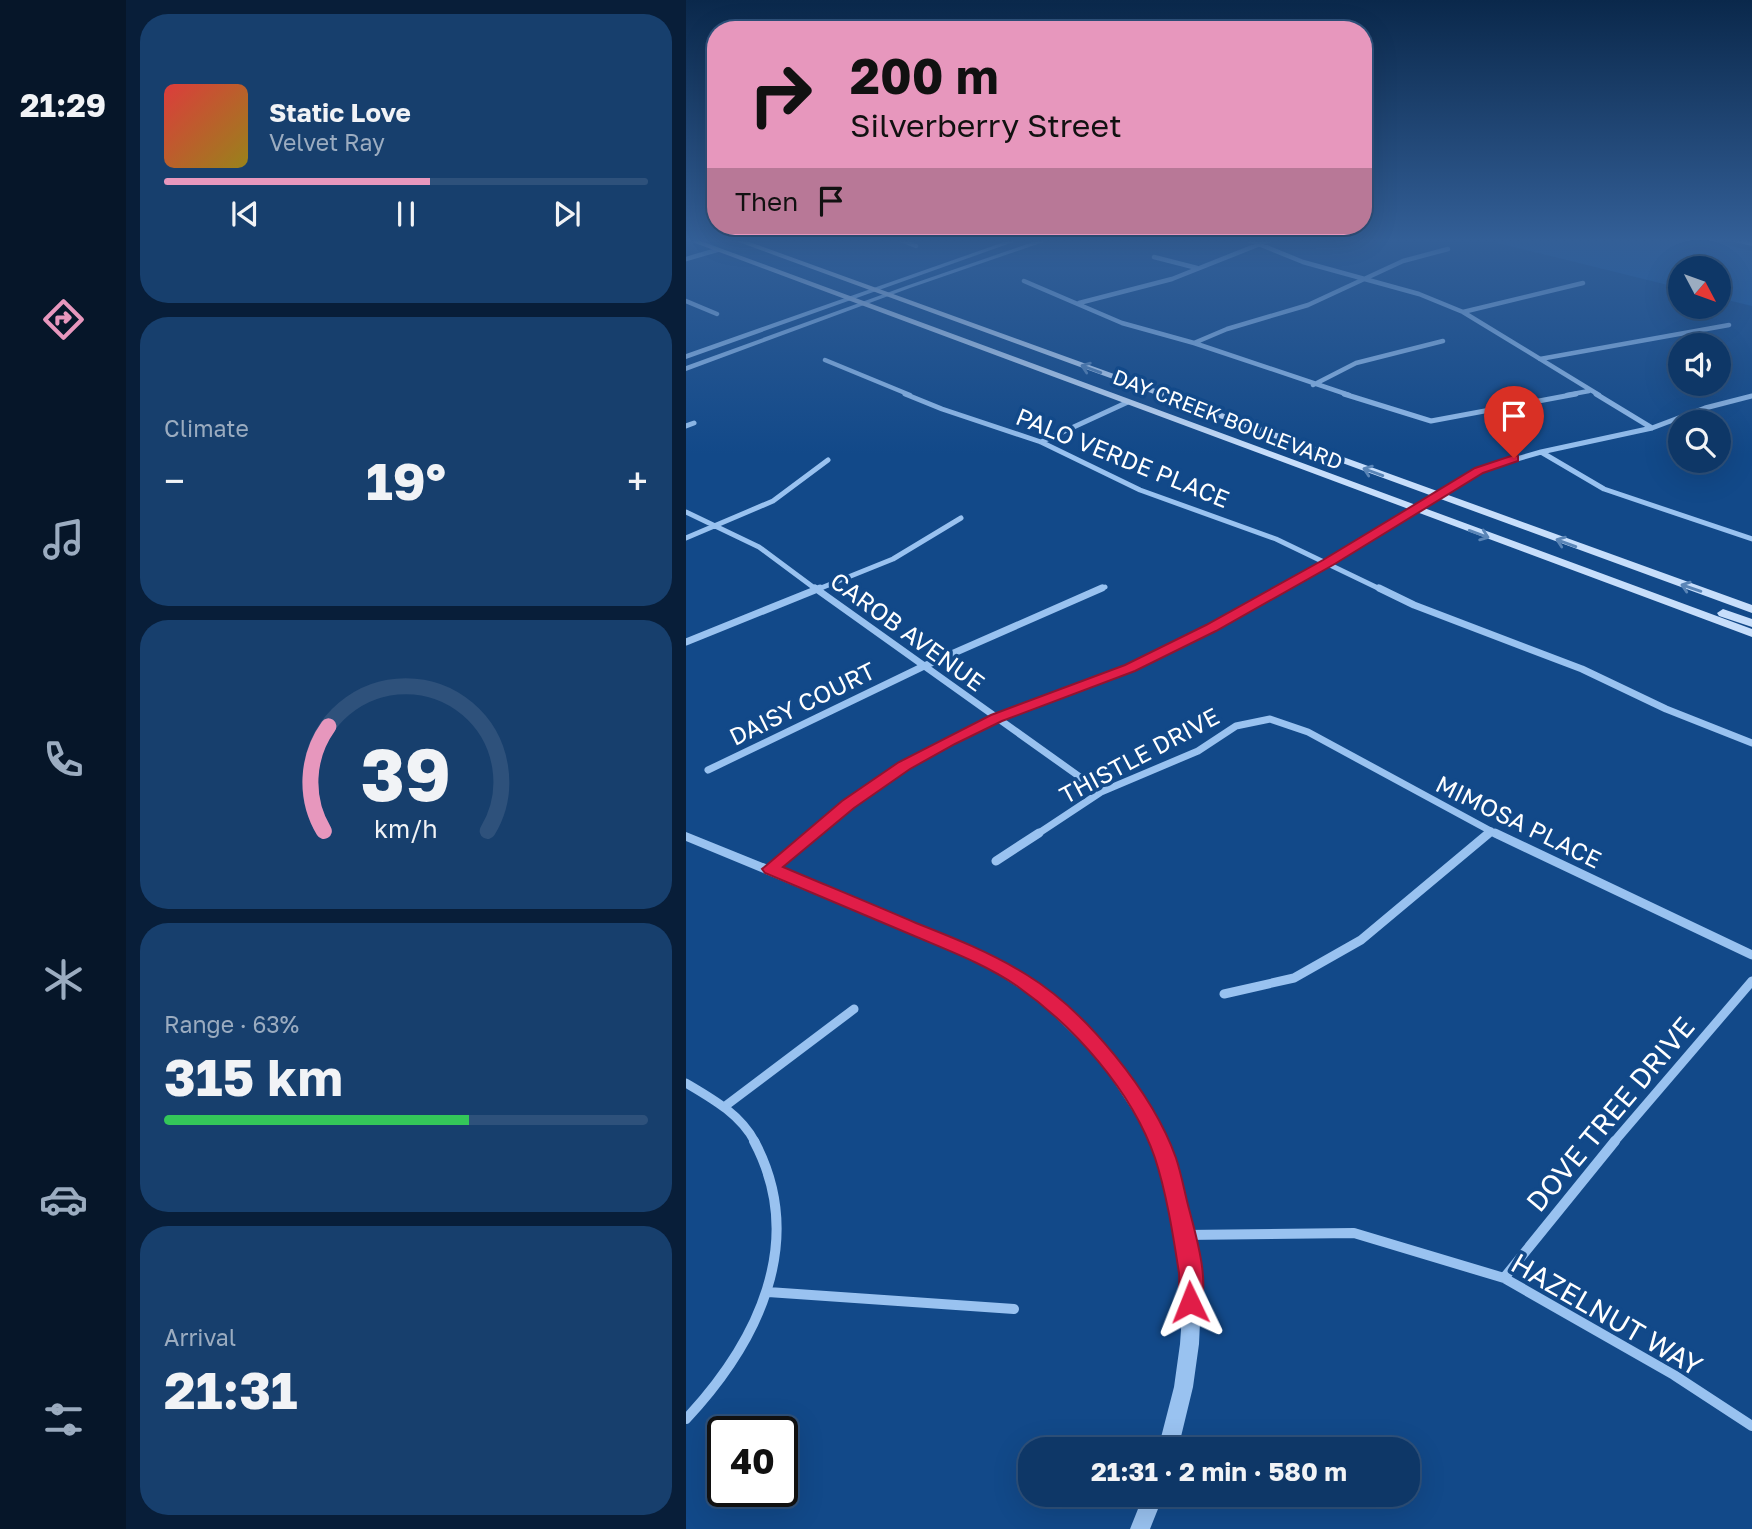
<!DOCTYPE html>
<html lang="en">
<head>
<meta charset="utf-8">
<style>
	:root { --surface:#0e3767; --page:#173f6d; --text:#f1f3f6; --muted:#9bacc0; --line:#2e517b; --accent:#e797bd }
	body { margin:0; font-family:"Golos Text",sans-serif; background:var(--page); color:var(--text); height:100vh; display:flex; flex-direction:column; font-size:26px; white-space:nowrap }
	* { box-sizing:border-box; margin:0 }
	p { font-size:23px; color:var(--muted) }
	.icon { flex:none; width:38px; height:38px; fill:none; stroke:currentColor; stroke-width:2; stroke-linecap:round; stroke-linejoin:round }
	.map { position:relative; flex:1; overflow:hidden }
	.details { display:flex; flex-direction:column; gap:14px; padding:14px; background:#081e39; width:560px }
	.details>* { flex:none }
	.top-card { position:absolute; left:21px; top:21px; width:665px; height:214px; border-radius:28px; box-shadow:0 7px 28px #0002,0 0 0 2px var(--line); background:#e797bd; color:#111; overflow:hidden }
	.needle { width:46px; rotate:131deg }
	.fabs { position:absolute; left:982px; top:256px; display:grid; gap:14px }
	.fabs a { display:grid; place-items:center; width:63px; height:63px; border-radius:50%; background:var(--surface); box-shadow:0 7px 28px #0002,0 0 0 2px var(--line); font-size:35px }
	.speed { position:absolute; left:21px; top:1416px; display:flex; gap:14px; font-size:35px; font-weight:700; text-align:center }
	.speed>* { display:grid; place-content:center; width:91px; height:91px; border-radius:50%; background:var(--surface); box-shadow:0 7px 28px #0002,0 0 0 2px var(--line); line-height:1 }
	.speed .limit { border:4px solid #111; border-radius:10px; background:#fff; color:#111 }
	.pin { position:absolute; display:grid; place-items:center; width:60px; height:60px; color:#fff; margin:-72px -30px; border-radius:50% 50% 50% 0; rotate:-45deg; box-shadow:0 0 7px #0007 }
	.pin .icon { rotate:45deg }
	.me { position:absolute; width:77px; margin:-38px; rotate:358deg; stroke-linejoin:round; filter:drop-shadow(0 0 5px #0008) }
	.turn { display:flex; align-items:center; gap:24px; height:147px; padding:0 28px; font-size:32px }
	.turn .icon { width:91px; height:91px; stroke-width:2.5 }
	.turn b { display:block; font-size:49px; line-height:60px }
	.then { display:flex; align-items:center; height:66px; padding:0 28px; background:#0003; gap:14px; font-size:26px }
	.big { font-size:52px; font-weight:700; line-height:1.1 }
	.details .tile { flex:1; display:flex; flex-direction:column; justify-content:center; gap:10px; min-width:0; padding:0 24px; border-radius:28px; background:var(--page) }
	.details .dial { align-items:center; gap:0 }
	.dial svg { height:182px; overflow:visible; fill:none; stroke:var(--line); stroke-width:7; stroke-linecap:round; text-anchor:middle }
	.dial text { fill:var(--text); stroke:none }
	.song { display:flex; align-items:center; gap:21px }
	.cover { width:84px; height:84px; border-radius:10px; background:linear-gradient(135deg,hsl(0 70% 55%),hsl(50 70% 35%)) }
	.played { height:7px; border-radius:4px; background:linear-gradient(90deg,var(--accent) 55%,var(--line) 55%) }
	.keys { display:flex; justify-content:space-around; direction:ltr }
	.heat { display:flex; justify-content:space-between; align-items:center; font-size:38px; direction:ltr }
	.charge { height:10px; border-radius:5px; background:linear-gradient(90deg,#34c759 63%,var(--line) 0) }
	.trip { position:absolute; left:332px; top:1437px; width:402px; height:70px; border-radius:28px; background:var(--surface); box-shadow:0 7px 28px #0002,0 0 0 2px var(--line); font-weight:700; line-height:70px; text-align:center }
	main { display:flex; flex:1; min-height:0 }
	.tab-bar { display:flex; flex-direction:column; width:126px; justify-content:space-around; align-items:center; background:#061629; color:var(--muted) }
	.tab-bar .icon { width:49px; height:49px }
	.tab-bar .current { color:var(--accent) }
	.tab-bar b { font-size:32px; color:var(--text) }
	.map>svg:first-child { display:block }
</style>
</head>
<body>
<main>
<nav class="tab-bar">
<b>21:29</b>
<svg class="icon current" aria-label="directions" viewBox="0 0 24 24"><path d="M12 3l9 9-9 9-9-9zM9 14v-3h6M13 9l2 2-2 2"/></svg>
<svg class="icon" aria-label="music" viewBox="0 0 24 24"><path d="M9 18V5l10-2v13"/><circle cx="6" cy="18" r="3"/><circle cx="16" cy="16" r="3"/></svg>
<svg class="icon" aria-label="phone" viewBox="0 0 24 24"><path d="M5 4h4l2 5-3 2q2 4 5 5l2-3 5 2v4C11 20 4 13 5 4z"/></svg>
<svg class="icon" aria-label="climate" viewBox="0 0 24 24"><path d="M12 3v18M4 7l16 10M4 17L20 7"/></svg>
<svg class="icon" aria-label="car" viewBox="0 0 24 24"><path d="M5 17H2v-5l4-1 3-4h7l3 4 3 1v5h-3M9 17h6M6 11h13"/><circle cx="7" cy="17" r="2"/><circle cx="17" cy="17" r="2"/></svg>
<svg class="icon" aria-label="filters" viewBox="0 0 24 24"><path d="M4 7h16M4 17h16"/><circle cx="9" cy="7" r="2"/><circle cx="15" cy="17" r="2"/></svg>
</nav>
<section class="details">
<div class="tile">
<div class="song"><i class="cover"></i><div><b>Static Love</b><p>Velvet Ray</p></div></div>
<div class="played"></div>
<div class="keys"><svg class="icon" aria-label="previous" viewBox="0 0 24 24"><path d="M18 5L8 12l10 7zM5 5v14"/></svg><svg class="icon" aria-label="pause" viewBox="0 0 24 24"><path d="M8 5v14M16 5v14"/></svg><svg class="icon" aria-label="next" viewBox="0 0 24 24"><path d="M6 5l10 7-10 7zM19 5v14"/></svg></div>
</div>
<div class="tile"><p>Climate</p>
<div class="heat"><a>−</a><b class="big">19°</b><a>+</a></div>
</div>
<div class="tile dial"><svg viewBox="0 0 100 80">
<path d="M14 69A42 42 0 1 1 86 69"/>
<path d="M14 69A42 42 0 0 1 16 23" stroke="#e797bd"/>
<text x="50" y="56" font-size="32" font-weight="700">39</text>
<text x="50" y="72" font-size="11">km/h</text>
</svg></div>
<div class="tile"><p>Range · 63%</p><b class="big">315 km</b><div class="charge"></div></div>
<div class="tile"><p>Arrival</p><b class="big">21:31</b></div>
</section>
<div class="map">
<svg width="1066" height="1529" viewBox="0 0 1066 1529">
	<rect width="100%" height="100%" fill="#124989"/>
	<path fill="#1a5ba4" d="M800,240H1020L1066,251V306L1033,298L1032,268H994V288Z"/>
	<g fill="none" stroke-linecap="round" stroke-linejoin="round">
		<path stroke="#8abdf4" stroke-width="3.5" d="M1048,240L1066,244"/>
		<path stroke="#99c2f0" stroke-width="4.5" d="M215,240L230,246
			M563,240L617,262L733,294L777,312L913,395
			M468,257L511,268
			M0,259L31,250
			M338,281L436,323L508,343L663,395
			M0,301L31,314
			M393,303L486,279L584,240
			M777,312L897,283
			M508,343L541,329L622,305L717,261L762,249
			M854,359L1043,325
			M139,360L224,395
			M627,385L670,363L757,341
			M881,395L903,391"/>
		<path stroke="#99c2f0" stroke-width="5" d="M219,394L256,409L355,442L454,490L590,539L696,590
			M658,394L745,421L890,394
			M910,394L966,428
			M0,426L8,423
			M355,442L442,402
			M855,452L918,489L1066,539
			M0,512L73,547L131,590
			M0,538L87,501L142,460
			M130,590L207,559L275,518
			M412,590L419,587
			M593,590L793,470L855,452L966,428L1019,408L1066,396"/>
		<path stroke="#99c2f0" stroke-width="7" d="M129,588L415,792
			M693,588L728,605L896,669L980,709L1066,743
			M0,642L134,588
			M22,770L236,667L416,588
			M126,835C182,787 242,748 310,718C354,699 401,687 445,668C497,645 546,616 596,588
			M350,835L415,792L512,751L550,726L584,719L622,732L812,835
			M801,835L805,831"/>
		<path stroke="#99c2f0" stroke-width="9" d="M809,833L1066,955
			M310,861L353,833
			M85,869L128,833
			M538,994L608,978L675,940L803,833
			M0,1083C27,1099 54,1114 69,1142
			M38,1107L168,1009
			M928,1142L1066,981"/>
		<path stroke="#99c2f0" stroke-width="10" d="M499,1235L668,1233L818,1278L988,1375L1066,1426
			M818,1278L929,1141
			M82,1292L328,1309
			M0,1419C71,1343 122,1242 68,1141"/>
		<path fill="#99c2f0" fill-rule="evenodd" d="M324,240H333L0,359V354Z
			M353,240H363L224,288L0,371V366L220,286Z
			M0,832L303,954L351,986L374,1004L415,1043L433,1065L466,1112L482,1146L495,1187L512,1259L515,1301L513,1344L507,1387L492,1449H472L488,1387L494,1344L497,1301L494,1259L478,1187L466,1146L454,1122L422,1073L404,1051L363,1011L341,993L293,962L0,841Z
			M458,1494H478L464,1529H444Z"/>
		<path fill="#c7defb" fill-rule="evenodd" d="M1,240H12L1066,629V637Z
			M47,240H58L1066,605V613Z
			M1037,609L1066,619V627L1033,616L1031,613Z"/>
	</g>
	<defs><path id="oneway-shaft" d="M-6 0H5M1.5-3L5.5 0L1.5 3" fill="none" stroke-width="1.6" stroke-linecap="round" stroke-linejoin="round" transform="scale(1.75)"/></defs>
	<g stroke="#5a85b7">
		<use href="#oneway-shaft" transform="translate(405 369) rotate(-160)"/>
		<use href="#oneway-shaft" transform="translate(687 472) rotate(-160)"/>
		<use href="#oneway-shaft" transform="translate(793 534) rotate(20)"/>
		<use href="#oneway-shaft" transform="translate(880 543) rotate(-160)"/>
		<use href="#oneway-shaft" transform="translate(1005 588) rotate(-161)"/>
	</g>
	<linearGradient id="sky" x2="0" y2="1"><stop stop-color="#0a284b"/><stop offset="0.53" stop-color="#335f97"/><stop offset="1" stop-color="#335f97" stop-opacity="0"/></linearGradient>
	<rect width="1066" height="454" fill="url(#sky)"/>
	<path fill="#e11d48" stroke="#92132f" stroke-width="2" d="M828,455L832,456V461L797,473L647,565L530,631L449,671L316,721L269,744L224,769L168,808L97,867C142,886 186,904 230,923C268,938 306,953 341,975C400,1011 467,1093 490,1158C495,1173 498,1189 502,1205C509,1232 525,1283 513,1309L504,1312L496,1309C491,1297 494,1285 493,1273C487,1235 481,1195 469,1158C446,1091 388,1026 331,986C299,964 261,950 226,935C177,914 128,894 79,873L76,869L156,801L213,762L305,715L439,665L520,625L637,560L789,468Z"/>
	<g text-anchor="middle" dominant-baseline="central" stroke-width="7" stroke-linejoin="round" paint-order="stroke">
		<g font-size="21" fill="#fff" stroke="#124989">
			<text transform="translate(542 419) rotate(21)">DAY CREEK BOULEVARD</text>
		</g>
		<g font-size="24" fill="#fff" stroke="#124989">
			<text transform="translate(437 457) rotate(22)">PALO VERDE PLACE</text>
			<text transform="translate(222 631) rotate(36)">CAROB AVENUE</text>
			<text transform="translate(116 703) rotate(-26)">DAISY COURT</text>
			<text transform="translate(453 755) rotate(-28)">THISTLE DRIVE</text>
			<text transform="translate(833 821) rotate(26)">MIMOSA PLACE</text>
		</g>
		<g font-size="28" fill="#fff" stroke="#124989">
			<text transform="translate(924 1114) rotate(-50)">DOVE TREE DRIVE</text>
			<text transform="translate(921 1314) rotate(30)">HAZELNUT WAY</text>
		</g>
	</g>
</svg>
<div class="fabs">
<a><svg class="needle" viewBox="-14 -14 28 28"><path d="M0-13l5 13h-10z" fill="#e53935"/><path d="M0 13l5-13h-10z" fill="#9bacc0"/></svg></a>
<a><svg class="icon" aria-label="sound" viewBox="0 0 24 24"><path d="M4 9h4l5-4v14l-5-4H4zM17 9q2 3 0 6"/></svg></a>
<a><svg class="icon" aria-label="search" viewBox="0 0 24 24"><circle cx="10" cy="10" r="6"/><path d="M15 15l6 6"/></svg></a>
</div>
<div class="speed"><div class="limit">40</div></div>
<div class="pin" style="left:828px;top:458px;background:#d93025"><svg class="icon" aria-label="arrive" viewBox="0 0 24 24"><path d="M6 21V4h12l-3 4 3 4H6"/></svg></div>
<svg class="me" style="left:504px;top:1302px" viewBox="-20 -20 40 40"><path d="M0-17L14 15 0 8-14 15z" fill="#e11d48" stroke="#fff" stroke-width="4"/></svg>
<div class="trip">21:31 · 2 min · 580 m</div>
<div class="top-card">
<div class="turn"><svg class="icon" aria-label="right" viewBox="0 0 24 24"><path d="M7 20v-9h11M14 6l5 5-5 5"/></svg><div><b>200 m</b>Silverberry Street</div></div>
<div class="then">Then<svg class="icon" aria-label="arrive" viewBox="0 0 24 24"><path d="M6 21V4h12l-3 4 3 4H6"/></svg></div>
</div>
</div>
</main>
</body>
</html>
